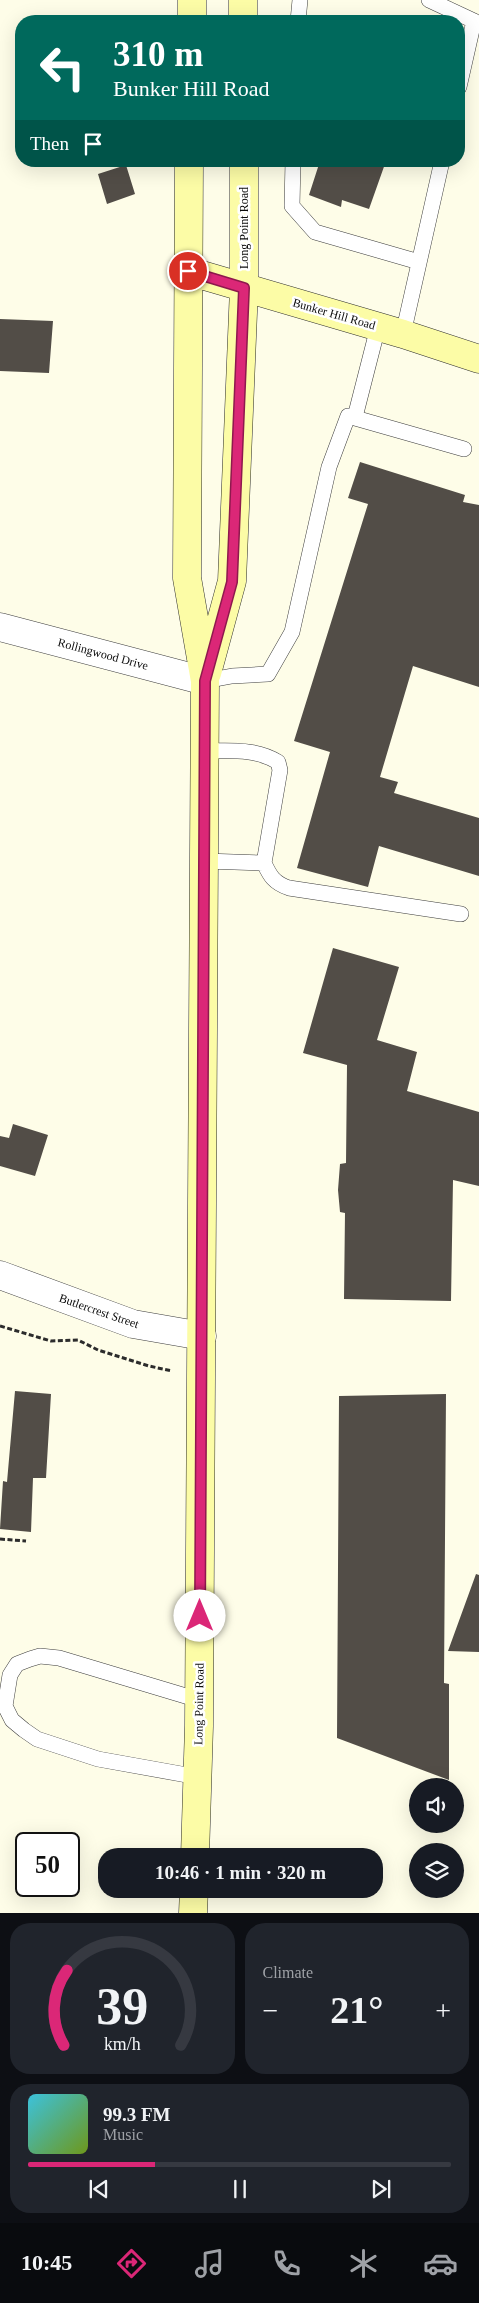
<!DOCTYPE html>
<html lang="en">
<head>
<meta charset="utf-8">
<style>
	:root { --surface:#171b24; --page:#20242c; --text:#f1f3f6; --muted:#9ea1a6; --line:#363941; --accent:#db2777 }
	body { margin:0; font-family:Georgia,serif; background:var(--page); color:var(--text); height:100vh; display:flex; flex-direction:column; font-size:19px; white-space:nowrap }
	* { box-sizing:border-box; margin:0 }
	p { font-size:16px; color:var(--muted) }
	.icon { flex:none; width:28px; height:28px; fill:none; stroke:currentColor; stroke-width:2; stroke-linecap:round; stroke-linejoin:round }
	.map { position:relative; height:1913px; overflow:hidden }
	.sheet { display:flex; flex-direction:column; gap:10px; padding:10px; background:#0d0f14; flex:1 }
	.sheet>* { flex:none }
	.guide { position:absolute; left:15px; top:15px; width:450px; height:152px; border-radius:20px; box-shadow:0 5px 20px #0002; background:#00695c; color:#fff; overflow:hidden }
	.buttons { position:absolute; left:409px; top:1778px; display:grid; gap:10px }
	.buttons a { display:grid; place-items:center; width:55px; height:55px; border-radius:50%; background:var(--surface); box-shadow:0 5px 20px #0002; font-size:25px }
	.speed { position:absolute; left:15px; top:1832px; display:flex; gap:10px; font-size:25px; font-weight:700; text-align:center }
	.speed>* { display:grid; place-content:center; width:65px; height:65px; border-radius:50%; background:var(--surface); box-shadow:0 5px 20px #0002; line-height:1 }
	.speed .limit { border:2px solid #111; border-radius:8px; background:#fff; color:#111 }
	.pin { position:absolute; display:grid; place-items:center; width:42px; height:42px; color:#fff; margin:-21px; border:2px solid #fff; border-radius:50%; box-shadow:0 1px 5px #0007 }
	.me { position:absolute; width:55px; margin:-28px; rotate:0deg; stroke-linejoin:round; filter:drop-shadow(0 0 4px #0008) }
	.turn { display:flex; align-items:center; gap:18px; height:105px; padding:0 15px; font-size:22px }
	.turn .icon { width:65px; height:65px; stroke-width:2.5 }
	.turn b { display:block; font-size:35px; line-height:42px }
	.then { display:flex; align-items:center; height:48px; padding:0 15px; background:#0003; gap:10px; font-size:19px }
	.big { font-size:38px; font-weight:700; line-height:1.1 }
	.sheet .card { flex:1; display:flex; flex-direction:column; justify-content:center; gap:8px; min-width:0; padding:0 18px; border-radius:20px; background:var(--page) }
	.sheet .dial { align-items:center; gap:0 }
	.dial svg { height:130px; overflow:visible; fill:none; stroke:var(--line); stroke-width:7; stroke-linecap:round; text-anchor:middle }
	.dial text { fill:var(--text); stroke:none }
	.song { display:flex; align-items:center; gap:15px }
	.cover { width:60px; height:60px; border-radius:8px; background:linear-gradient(135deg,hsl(190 70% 55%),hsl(80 70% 35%)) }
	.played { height:5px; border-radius:2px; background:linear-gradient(90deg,var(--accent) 30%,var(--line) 30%) }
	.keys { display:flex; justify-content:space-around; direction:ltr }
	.heat { display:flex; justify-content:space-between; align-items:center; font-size:28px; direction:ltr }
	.sheet .tiles { flex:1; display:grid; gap:10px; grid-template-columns:1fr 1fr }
	.card:last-child { grid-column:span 2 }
	.trip { position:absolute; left:98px; top:1848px; width:285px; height:50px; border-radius:20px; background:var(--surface); box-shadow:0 5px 20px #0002; font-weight:700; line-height:50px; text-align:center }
	.tab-bar { display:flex; height:80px; justify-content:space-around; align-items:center; background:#090b0e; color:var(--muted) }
	.tab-bar .icon { width:35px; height:35px }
	.tab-bar .current { color:var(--accent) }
	.tab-bar b { font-size:22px; color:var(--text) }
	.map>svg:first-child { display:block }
</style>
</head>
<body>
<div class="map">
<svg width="479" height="1913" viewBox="0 0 479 1913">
	<rect width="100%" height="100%" fill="#fefde8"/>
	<path fill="#524d47" d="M320,161H386L369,209L342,200L341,207L309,195Z
		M126,165L135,194L107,204L98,174Z
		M0,319L53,321L49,373L0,371Z
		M360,462L465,495L463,502L479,505V687L413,666L380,777L398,782L394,793L479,818V876L379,846L368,887L297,868L330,752L294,741L368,504L348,498Z
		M333,948L399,967L377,1040L417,1052L407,1091L479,1112V1186L453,1180L451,1301L344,1299L345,1213L340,1212L338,1190L340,1164L346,1163L347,1065L303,1053Z
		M13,1124L48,1135L35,1176L0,1166V1136L9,1138Z
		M15,1391L51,1394L46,1478H33L31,1532L0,1529L3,1481L7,1482Z
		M446,1394L444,1683L449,1684V1780L337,1738L339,1396Z
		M476,1574L479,1575V1652L448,1651Z"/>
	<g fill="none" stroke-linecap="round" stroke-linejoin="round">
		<g stroke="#3d3d3d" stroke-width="16">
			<path id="lane" d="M429,0L474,21L459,87
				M298,21L300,0
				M293,161L292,206L315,232L419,262
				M403,334L442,161
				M355,417L378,327
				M205,681L232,676L268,674L292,632L329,467L348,416L464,449
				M205,861L264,863L280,770L278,762C255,748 230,751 205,751
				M264,863C270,876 274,883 289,888L461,914
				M198,1777L98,1759L37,1739L24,1730L12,1720L5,1706L10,1675L17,1664L30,1659L40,1656L59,1658L199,1700"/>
		</g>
		<g stroke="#3d3d3d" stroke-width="29">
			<path id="street" d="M0,627L205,681
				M0,1275L133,1324L202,1336"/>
		</g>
		<g stroke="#2c2c2c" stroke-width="29">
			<path id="secondary" d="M243,0V21
				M192,21V0
				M189,161L187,578L205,681L199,1726L195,1856
				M188,271L403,334L479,359
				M207,673L232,581L244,288V161
				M193,1913L194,1889"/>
		</g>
		<path stroke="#2c2c2c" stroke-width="3" stroke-dasharray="5 2.5" stroke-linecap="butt" d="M0,1326L51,1341L78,1340L98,1350L149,1366L172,1371
			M0,1539L26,1541"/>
		<use href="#lane" stroke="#fff" stroke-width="15"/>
		<use href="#street" stroke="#fff" stroke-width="28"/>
		<use href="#secondary" stroke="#fcfca6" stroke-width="28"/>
	</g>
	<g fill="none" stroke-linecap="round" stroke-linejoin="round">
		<g stroke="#8e194d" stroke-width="12">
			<path id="route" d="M188,271L244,288L232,582L205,681L200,1616"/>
		</g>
		<use href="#route" stroke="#db2777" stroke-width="9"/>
	</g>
	<g text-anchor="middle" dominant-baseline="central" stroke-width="5" stroke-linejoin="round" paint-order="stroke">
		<g font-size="12" fill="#0a0a0a" stroke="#fff">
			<text transform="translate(244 228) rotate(-90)">Long Point Road</text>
			<text transform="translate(334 314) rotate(16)">Bunker Hill Road</text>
			<text transform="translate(103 654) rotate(15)">Rollingwood Drive</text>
			<text transform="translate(99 1311) rotate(19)">Butlercrest Street</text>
			<text transform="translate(199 1704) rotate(-89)">Long Point Road</text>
		</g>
	</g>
</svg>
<div class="buttons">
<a><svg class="icon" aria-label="sound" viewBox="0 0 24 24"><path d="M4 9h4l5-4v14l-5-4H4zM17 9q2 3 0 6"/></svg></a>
<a><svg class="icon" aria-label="layers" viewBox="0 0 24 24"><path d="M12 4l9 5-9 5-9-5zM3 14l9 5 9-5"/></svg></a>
</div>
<div class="speed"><div class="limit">50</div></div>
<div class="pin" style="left:188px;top:271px;background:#d93025"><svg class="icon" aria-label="arrive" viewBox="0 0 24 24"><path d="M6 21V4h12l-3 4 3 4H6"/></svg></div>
<svg class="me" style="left:200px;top:1616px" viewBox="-20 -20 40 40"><circle r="19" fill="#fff"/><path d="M0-13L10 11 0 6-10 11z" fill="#db2777"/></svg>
<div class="trip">10:46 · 1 min · 320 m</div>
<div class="guide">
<div class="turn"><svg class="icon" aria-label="left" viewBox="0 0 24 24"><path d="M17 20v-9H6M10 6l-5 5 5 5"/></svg><div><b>310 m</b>Bunker Hill Road</div></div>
<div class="then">Then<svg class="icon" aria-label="arrive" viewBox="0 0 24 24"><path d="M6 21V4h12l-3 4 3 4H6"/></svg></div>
</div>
</div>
<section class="sheet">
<div class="tiles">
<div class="card dial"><svg viewBox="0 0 100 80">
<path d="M14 69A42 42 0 1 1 86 69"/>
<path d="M14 69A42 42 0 0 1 16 23" stroke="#db2777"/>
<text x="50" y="56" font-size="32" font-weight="700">39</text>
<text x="50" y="72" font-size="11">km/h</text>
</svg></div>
<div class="card"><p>Climate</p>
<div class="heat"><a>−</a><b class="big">21°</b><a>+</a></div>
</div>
<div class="card">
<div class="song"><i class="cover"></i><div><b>99.3 FM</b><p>Music</p></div></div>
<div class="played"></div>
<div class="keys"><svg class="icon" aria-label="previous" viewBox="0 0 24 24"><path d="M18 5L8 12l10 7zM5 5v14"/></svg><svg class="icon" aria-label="pause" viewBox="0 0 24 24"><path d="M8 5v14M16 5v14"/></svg><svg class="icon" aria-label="next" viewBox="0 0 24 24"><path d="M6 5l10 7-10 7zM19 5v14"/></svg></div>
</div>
</div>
</section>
<nav class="tab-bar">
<b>10:45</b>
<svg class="icon current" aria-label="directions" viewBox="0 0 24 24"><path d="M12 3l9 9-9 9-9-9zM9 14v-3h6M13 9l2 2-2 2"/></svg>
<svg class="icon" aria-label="music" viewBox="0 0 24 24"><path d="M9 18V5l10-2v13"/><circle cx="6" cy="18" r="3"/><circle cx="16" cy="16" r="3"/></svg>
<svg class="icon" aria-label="phone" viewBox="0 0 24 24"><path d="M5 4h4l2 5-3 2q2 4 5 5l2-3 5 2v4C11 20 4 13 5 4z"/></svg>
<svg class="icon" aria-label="climate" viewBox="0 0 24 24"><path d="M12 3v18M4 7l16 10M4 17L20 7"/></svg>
<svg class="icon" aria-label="car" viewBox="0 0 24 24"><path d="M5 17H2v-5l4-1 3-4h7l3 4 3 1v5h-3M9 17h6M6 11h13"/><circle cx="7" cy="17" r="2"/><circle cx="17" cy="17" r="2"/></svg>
</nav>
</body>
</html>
